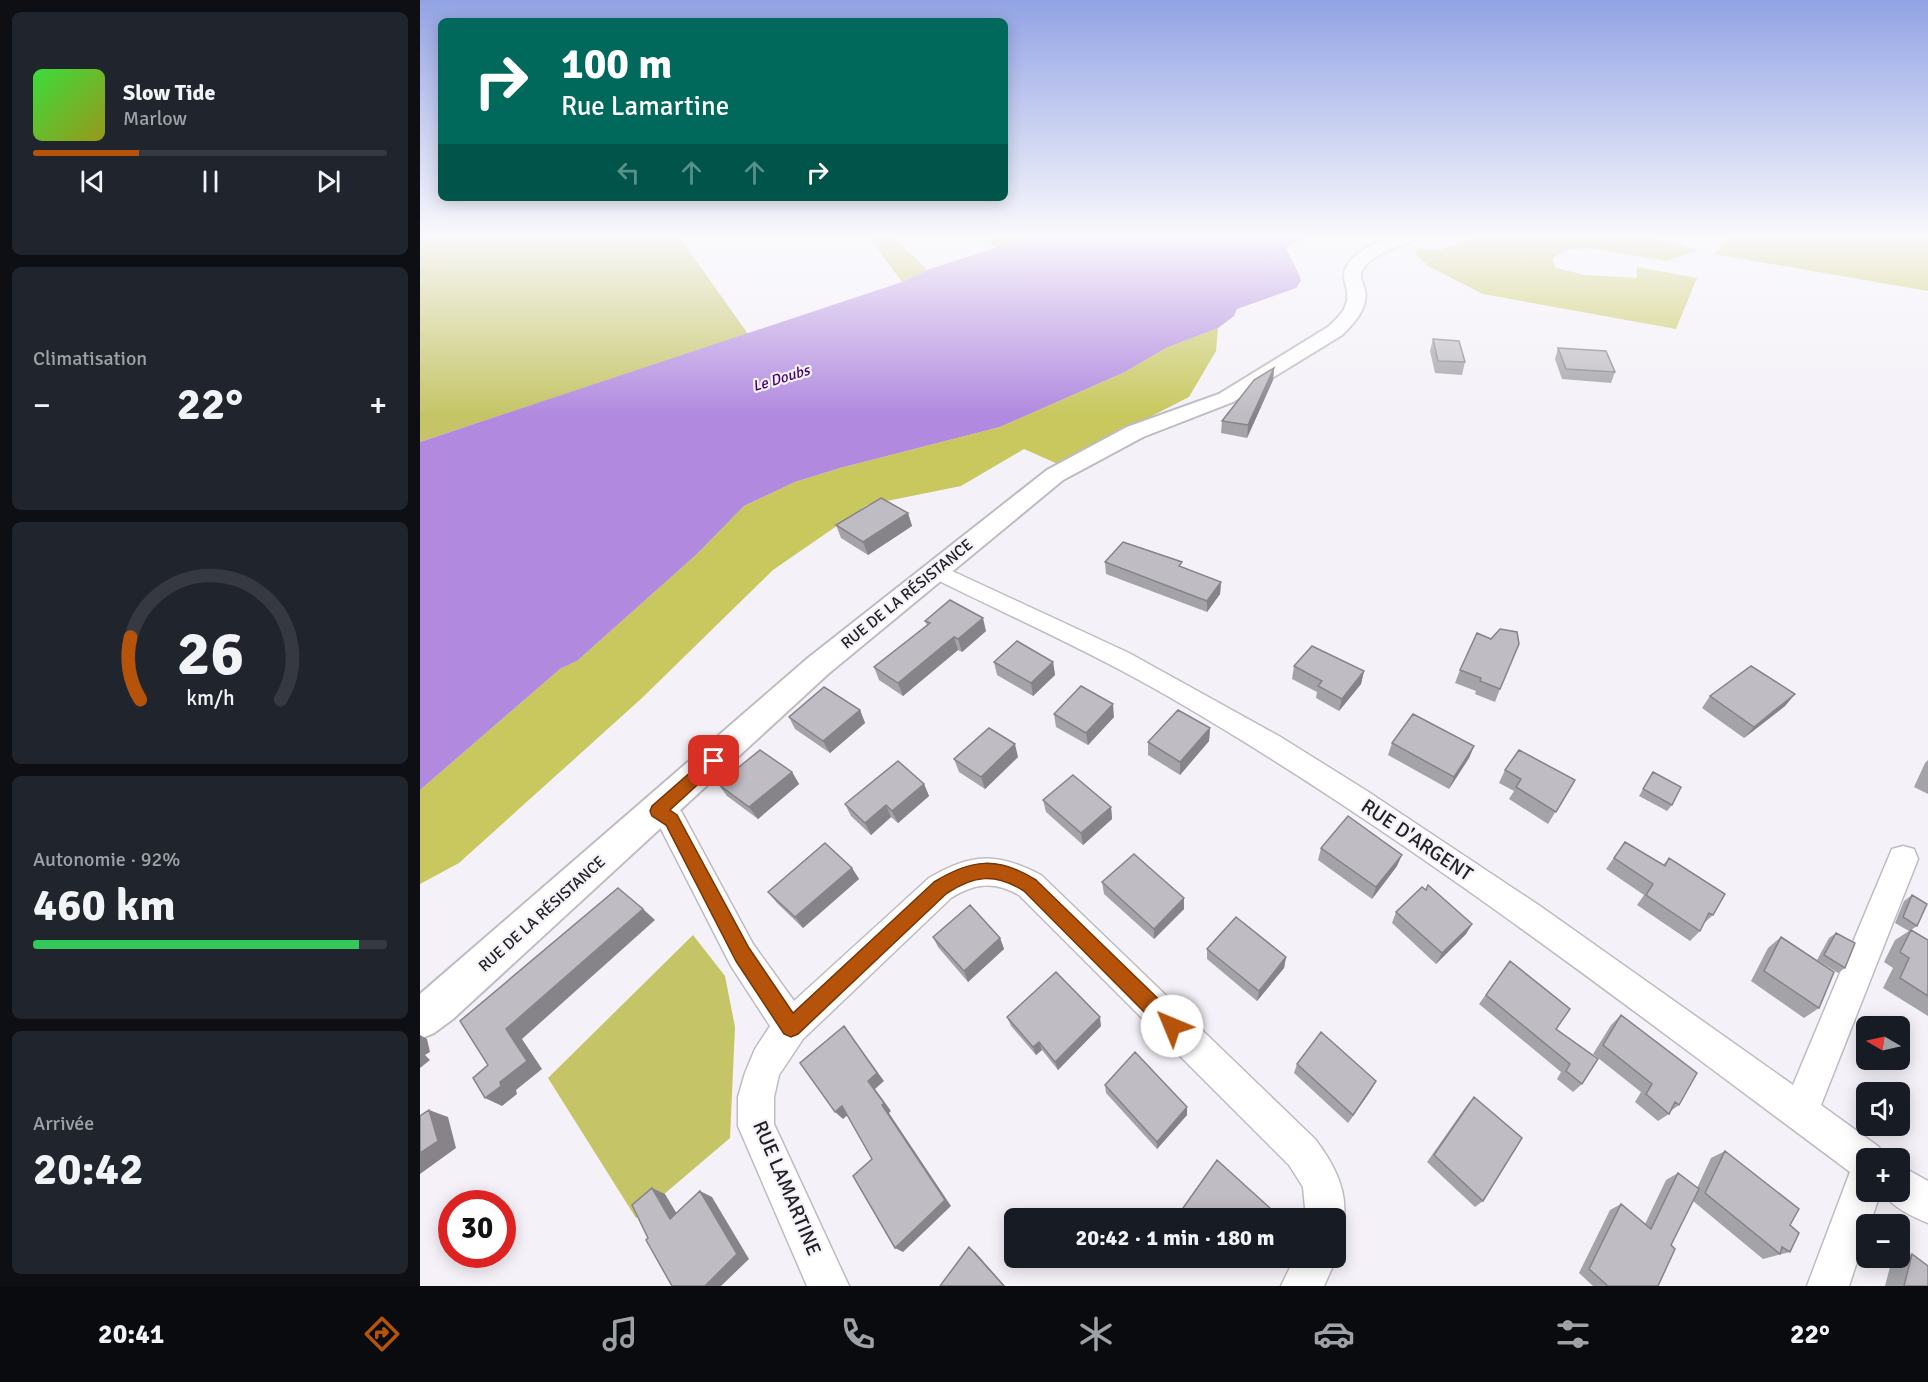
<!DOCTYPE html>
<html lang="fr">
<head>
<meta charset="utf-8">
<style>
	:root { --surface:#171b24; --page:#20242c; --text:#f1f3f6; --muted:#9ea1a6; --line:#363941; --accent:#b45309 }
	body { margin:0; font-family:Signika,sans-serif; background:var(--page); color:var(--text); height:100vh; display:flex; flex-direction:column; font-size:22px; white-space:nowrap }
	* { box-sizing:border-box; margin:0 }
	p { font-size:20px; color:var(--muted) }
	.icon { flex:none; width:33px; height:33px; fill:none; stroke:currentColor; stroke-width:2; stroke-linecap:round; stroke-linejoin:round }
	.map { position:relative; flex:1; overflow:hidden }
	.panel { display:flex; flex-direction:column; gap:12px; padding:12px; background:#0d0f14; width:420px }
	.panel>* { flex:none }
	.hud { position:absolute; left:18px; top:18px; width:570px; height:183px; border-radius:9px; box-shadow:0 3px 15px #0003; background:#00695c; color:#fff; overflow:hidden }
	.needle { width:39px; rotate:279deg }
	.controls { position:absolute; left:1436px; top:1016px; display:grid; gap:12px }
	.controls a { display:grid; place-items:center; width:54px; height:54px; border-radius:9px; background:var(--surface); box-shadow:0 3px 15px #0003; font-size:30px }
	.speed { position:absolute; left:18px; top:1190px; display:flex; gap:12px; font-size:30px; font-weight:700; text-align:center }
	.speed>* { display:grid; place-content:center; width:78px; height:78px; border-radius:50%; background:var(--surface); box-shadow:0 3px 15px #0003; line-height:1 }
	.speed .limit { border:9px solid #d22; background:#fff; color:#111 }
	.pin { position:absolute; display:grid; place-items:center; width:51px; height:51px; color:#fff; margin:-26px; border-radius:12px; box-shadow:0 3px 9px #0006 }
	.me { position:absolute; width:66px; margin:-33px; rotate:315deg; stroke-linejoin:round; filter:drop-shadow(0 0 4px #0008) }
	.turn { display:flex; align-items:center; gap:21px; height:126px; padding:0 24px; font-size:27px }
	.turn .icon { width:78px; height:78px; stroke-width:2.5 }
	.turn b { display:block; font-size:42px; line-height:51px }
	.lanes { display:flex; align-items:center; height:57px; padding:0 24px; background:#0003; justify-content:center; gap:30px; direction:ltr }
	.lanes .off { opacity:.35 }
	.big { font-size:45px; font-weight:700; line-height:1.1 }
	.panel .widget { flex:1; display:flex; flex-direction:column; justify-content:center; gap:9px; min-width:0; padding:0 21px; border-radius:9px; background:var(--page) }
	.panel .dial { align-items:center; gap:0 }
	.dial svg { height:156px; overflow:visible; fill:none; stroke:var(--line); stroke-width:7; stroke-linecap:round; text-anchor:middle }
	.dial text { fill:var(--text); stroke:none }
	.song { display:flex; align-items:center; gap:18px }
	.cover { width:72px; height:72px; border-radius:9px; background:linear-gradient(135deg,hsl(120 70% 55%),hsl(60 70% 35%)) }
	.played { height:6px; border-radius:3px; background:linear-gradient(90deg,var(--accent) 30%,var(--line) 30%) }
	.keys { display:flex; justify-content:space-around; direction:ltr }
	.heat { display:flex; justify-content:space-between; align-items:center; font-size:33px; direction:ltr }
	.charge { height:9px; border-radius:4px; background:linear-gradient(90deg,#34c759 92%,var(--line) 0) }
	.trip { position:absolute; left:584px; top:1208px; width:342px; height:60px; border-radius:9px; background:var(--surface); box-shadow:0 3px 15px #0003; font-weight:700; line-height:60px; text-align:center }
	.dock { display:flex; height:96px; justify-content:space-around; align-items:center; background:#090b0e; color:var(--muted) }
	.dock .icon { width:42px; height:42px }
	.dock .on { color:var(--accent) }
	.dock b { font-size:27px; color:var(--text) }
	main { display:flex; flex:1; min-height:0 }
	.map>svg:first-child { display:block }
</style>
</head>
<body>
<main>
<section class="panel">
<div class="widget">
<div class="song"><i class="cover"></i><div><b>Slow Tide</b><p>Marlow</p></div></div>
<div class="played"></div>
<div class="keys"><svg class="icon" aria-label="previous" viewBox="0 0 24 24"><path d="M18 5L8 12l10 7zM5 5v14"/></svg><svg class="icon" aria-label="pause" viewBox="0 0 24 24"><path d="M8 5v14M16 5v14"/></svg><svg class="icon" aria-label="next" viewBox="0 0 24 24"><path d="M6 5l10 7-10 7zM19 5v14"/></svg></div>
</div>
<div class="widget"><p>Climatisation</p>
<div class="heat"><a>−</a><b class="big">22°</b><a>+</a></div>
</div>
<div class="widget dial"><svg viewBox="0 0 100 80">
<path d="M14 69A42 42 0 1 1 86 69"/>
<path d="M14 69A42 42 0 0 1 9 37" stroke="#b45309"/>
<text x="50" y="56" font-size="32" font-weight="700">26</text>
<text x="50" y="72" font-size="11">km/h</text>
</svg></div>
<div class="widget"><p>Autonomie · 92%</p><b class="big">460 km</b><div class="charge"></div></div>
<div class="widget"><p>Arrivée</p><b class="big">20:42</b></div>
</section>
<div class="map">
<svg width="1508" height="1286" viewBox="0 0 1508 1286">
	<rect width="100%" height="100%" fill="#f4f1f8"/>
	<path fill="#c5c567" d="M0,235H258L328,334L0,442Z
		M273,935L305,976L315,1027L310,1138L216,1218L128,1078Z"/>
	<path fill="#c8c85e" d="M447,235H471L507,270L482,282Z
		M564,235H615L576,248Z
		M1067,235H1223L1278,250L1247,261L1167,248L1147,250L1132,259L1136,268L1165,275L1217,278V267L1277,278L1256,329L1063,294L1008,266L995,253L999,249L1019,250Z
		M1312,235H1508V291L1294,254Z
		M798,328L796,351L769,397L638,464L604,449L541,486L447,505L353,570L222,698L39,863L0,884V790L140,669L157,661L277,554L324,506L375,482L420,468L580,427L705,372L746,348Z"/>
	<path fill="#b189df" d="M615,235H891L866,247C870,260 878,268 881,281L876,288L817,309L814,316L798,328L746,348L705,372L580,427L420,468L375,482L324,506L277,554L157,661L140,669L0,790V442L482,282L507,270Z"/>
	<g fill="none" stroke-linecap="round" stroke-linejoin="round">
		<g stroke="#bebbc2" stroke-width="3">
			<path id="minor" d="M517,564L709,653L859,736L947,791L1120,906L1373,1085L1472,849L1483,846L1494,849L1498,859L1401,1105L1459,1147L1464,1158H1446V1191H1461L1450,1224H1446V1235L1429,1286H1387L1430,1172C1209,1008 990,837 751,698C673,653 590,616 509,576L506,571L509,566Z
				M238,799L261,811L333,944L374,1001L509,878C551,853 577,852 621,875L895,1139C915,1165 933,1199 920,1232L915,1234V1218H886L883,1187L869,1165L599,895C574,881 555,883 531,898L383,1039L359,1075L354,1097V1124L429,1286H387L318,1126V1097L325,1073L335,1049L350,1026L311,966L241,829L228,820L224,811L228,802Z
				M1479,1165L1508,1181V1223C1493,1217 1469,1206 1463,1191H1479Z
				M915,1252L917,1257L904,1286H861L875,1257H915Z"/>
		</g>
		<g stroke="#bebbc2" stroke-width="4">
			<path id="tertiary" d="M977,235H1003L1001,238C985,243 946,256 941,273C940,280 944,285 945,291C948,309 933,324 922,335L813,402L723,437L643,480L408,674L33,1019L14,1033L0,1039V994L388,658L627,470L707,427L799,394L908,327C919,317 930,307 927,291C927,286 924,282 924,277C924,254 960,241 977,235Z"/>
		</g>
		<use href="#minor" fill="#fff" fill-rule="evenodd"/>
		<use href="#tertiary" fill="#fff" fill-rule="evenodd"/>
	</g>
	<path fill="#a4a3a8" d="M1013,339L1045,362L1042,375L1015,373L1010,351Z
		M1138,348L1195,372L1191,383L1142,379L1135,359Z
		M854,368L853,380L827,438L801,433L802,421Z
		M488,513L492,526L448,555L421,538L416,525Z
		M685,562L801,582L800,594L787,612L686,574Z
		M505,621L566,631L542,652L538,650L483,696L459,680L454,667L507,625Z
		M1057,633L1080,689L1075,702L1055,694L1056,691L1035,683L1040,670Z
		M574,662H633L635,675L613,696L577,675Z
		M874,666L944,671L941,684L919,711L896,698L897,692L872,679Z
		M1375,694L1365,706L1324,738L1282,708L1290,696Z
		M440,710L445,723L410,753L375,729L369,717Z
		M634,714L694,717L668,745L636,727Z
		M790,728L789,741L760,775L728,755V742Z
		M972,743L1054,746L1049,758L1029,789L968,755Z
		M598,757L565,789L539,772L534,759Z
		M1508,760V794L1494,787L1505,763Z
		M1085,770L1155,780L1128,824L1089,799L1094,791L1079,783Z
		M372,772L379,784L338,819L307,796L298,784Z
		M1233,772L1252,805L1247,811L1219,796Z
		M504,784L509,796L478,823L471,817L451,835L431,816L425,804Z
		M623,800L691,807L692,819L663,845L626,812Z
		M1205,842L1243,865L1249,858L1293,915L1283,924L1280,931L1270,941L1217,905L1224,895L1186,869Z
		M901,848L977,866L952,899L898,860Z
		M432,868L439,879L383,928L357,903L348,892Z
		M682,882L764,898V909L734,939L684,894Z
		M1492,895L1497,926L1491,930L1508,940V1016L1463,988L1473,968L1464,962L1475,940L1489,931L1475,923L1484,901Z
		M976,912L1052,924L1046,934L1016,964L972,923Z
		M1416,933L1425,968L1418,973L1397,960L1409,938Z
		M513,937L580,938L584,949L548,982L518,947Z
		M1361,937L1399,1008L1384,1018L1331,981L1348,948Z
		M787,949L866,957L864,968L837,1001L787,959Z
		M1090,961L1136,1029L1162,1084L1153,1092L1137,1079L1141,1072L1059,1004Z
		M1201,1015L1259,1105L1252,1110L1249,1114L1238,1121L1215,1102L1221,1092L1173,1054L1191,1025Z
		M587,1017L681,1026L638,1070L622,1050L616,1055L591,1026Z
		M877,1064L951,1090L928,1123L874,1073Z
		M685,1085L767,1107V1115L737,1149L686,1093Z
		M1054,1097L1063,1201L1055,1207L1007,1162L1047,1105Z
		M1305,1151L1370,1225V1252L1343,1259L1273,1201L1251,1245L1238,1286H1173L1159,1273L1190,1210L1201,1204L1225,1224L1246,1180L1258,1173L1277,1188L1291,1158Z
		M763,1208L847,1214L845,1218H766L763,1214Z
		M1492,1254L1508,1286H1465L1472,1259Z
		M805,1257H818L813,1265Z"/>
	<path fill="#868488" d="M854,368L853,380L827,438L828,425Z
		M488,513L492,526L448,555L443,542Z
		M801,582L800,594L787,612V601Z
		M563,618L566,631L542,652L538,639Z
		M534,637L538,650L483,696L478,683Z
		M633,662L635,675L613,696L611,683Z
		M944,671L941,684L919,711L922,699Z
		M1375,694L1365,706L1324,738L1334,727Z
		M693,704L694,717L668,745L666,733Z
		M440,710L445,723L410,753L403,741Z
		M790,728L789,741L760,775V762Z
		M595,744L598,757L565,789L561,777Z
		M1054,746L1049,758L1029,789L1034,777Z
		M372,772L379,784L338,819L329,807Z
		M504,784L509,796L478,823L472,811Z
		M466,805L471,817L451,835L445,823Z
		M691,807L692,819L663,845L661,833Z
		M982,855L977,866L952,899L956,887Z
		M432,868L439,879L383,928L375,917Z
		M764,898V909L734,939V929Z
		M223,909L235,920L102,1039L122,1069L96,1090L97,1094L82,1106L65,1098L80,1082L86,1029Z
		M1052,924L1046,934L1016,964L1022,953Z
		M580,938L584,949L548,982L544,971Z
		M866,957L864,968L837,1001L839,991Z
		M680,1017L681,1026L638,1070L635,1062Z
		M424,1026L464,1081L455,1089L471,1111L469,1113L531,1206L483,1252L475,1248L462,1105L448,1081Z
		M0,1035L7,1039L10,1052L5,1055L10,1060L0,1068Z
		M619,1042L622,1050L616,1055L613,1047Z
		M956,1081L951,1090L928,1123L933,1115Z
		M422,1106L430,1113L423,1119L415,1112Z
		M767,1107V1115L737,1149V1142Z
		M9,1110L28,1117L36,1148L0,1174V1153Z
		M232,1188L245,1194L263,1224L250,1219Z
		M280,1191L292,1197L329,1259L301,1286H285Z
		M549,1247L555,1252L585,1286H584Z"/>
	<path fill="#bfbdc3" stroke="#868488" stroke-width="1.5" d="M1013,339L1039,341L1045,362L1018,361Z
		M1138,348L1186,351L1195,372L1146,369Z
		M854,368L828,425L802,421L834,380Z
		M461,498L488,513L443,542L416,525Z
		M703,542L762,562L759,566L801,582L787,601L685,562Z
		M530,600L563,618L538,639L534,637L478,683L454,667L510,623L505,621Z
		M1080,629L1097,632L1099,644L1080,689L1060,681L1061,678L1040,670L1057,633L1071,639Z
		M597,641L633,662L611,683L574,662Z
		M892,646L944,671L922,699L898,686L902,681L874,666Z
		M1331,666L1375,694L1334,727L1290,696Z
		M661,686L693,704L666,733L634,714Z
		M404,687L440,710L403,741L369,717Z
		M758,710L790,728L760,762L728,742Z
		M993,714L1054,746L1034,777L972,743Z
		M569,728L595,744L561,777L534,759Z
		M340,750L372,772L329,807L298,784Z
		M1099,750L1155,780L1136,812L1096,787L1101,779L1085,770Z
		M478,761L504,784L472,811L466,805L445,823L425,804Z
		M1233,772L1261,787L1252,805L1223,789Z
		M653,775L691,807L661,833L623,800Z
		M928,816L982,855L956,887L901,848Z
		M1205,842L1245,866L1249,858L1305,894L1293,915L1289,913L1280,931L1226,895L1233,884L1194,858Z
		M405,843L432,868L375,917L348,892Z
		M714,854L764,898L734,929L682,882Z
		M1008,885L1052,924L1022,953L976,912L1002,887L1006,890Z
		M198,888L223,909L86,1029L107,1061L80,1082L81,1086L65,1098L53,1078L68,1065L40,1021Z
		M1492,895L1507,904L1497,926L1483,917Z
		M550,905L580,938L544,971L513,937Z
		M816,917L866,957L839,991L787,949Z
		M1491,930L1508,940V996L1480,978L1489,958L1480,952Z
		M1416,933L1435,943L1425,968L1404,955Z
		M1361,937L1414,972L1399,1008L1344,971Z
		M1090,961L1150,1009L1136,1029L1178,1059L1162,1084L1146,1071L1150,1064L1066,995Z
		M636,972L680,1017L635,1062L619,1042L613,1047L587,1017Z
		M1201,1015L1277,1073L1259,1105L1255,1102L1249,1114L1226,1094L1232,1084L1183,1045Z
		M424,1026L457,1073L448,1081L464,1103L462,1105L525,1200L475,1248L433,1176L452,1159L422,1106L415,1112L380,1063Z
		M901,1032L956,1081L933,1115L877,1064Z
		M715,1052L767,1107L737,1142L685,1085Z
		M1054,1097L1102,1138L1063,1201L1014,1155Z
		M9,1110L18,1141L0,1153V1116Z
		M1305,1151L1379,1209L1370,1225L1379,1233L1370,1252L1362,1247L1360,1254L1285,1193Z
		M797,1160L850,1208L843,1218H773L763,1208Z
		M1258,1173L1279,1189L1251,1245L1255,1249L1238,1286H1188L1169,1269L1201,1204L1231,1229Z
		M232,1188L250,1219L280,1191L317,1254L285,1286H252L226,1240L228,1238L212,1205Z
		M549,1247L584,1286H520Z
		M1492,1254L1508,1266V1286H1484Z"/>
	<linearGradient id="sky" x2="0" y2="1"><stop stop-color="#92a3e4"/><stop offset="0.57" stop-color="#faf9fc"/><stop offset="1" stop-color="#faf9fc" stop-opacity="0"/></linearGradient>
	<rect width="1508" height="415" fill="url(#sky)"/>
	<path fill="#b45309" stroke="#753606" stroke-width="1.5" d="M294,754L299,756L302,761L299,765L250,810L257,815L329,948L373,1013L514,882C551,859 578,856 616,880L759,1019L761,1026L759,1033L752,1036L745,1033L604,891C575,873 554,875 526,894L378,1034L371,1037L364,1034L316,961L246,825L232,816L230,811L232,806L289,756Z"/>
	<g text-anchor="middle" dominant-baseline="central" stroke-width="4.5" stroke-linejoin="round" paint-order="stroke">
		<g font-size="15" font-style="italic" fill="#43006d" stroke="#f4f1f8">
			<text transform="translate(361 378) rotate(-17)">Le Doubs</text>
		</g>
		<g font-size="16" fill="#201f21" stroke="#f4f1f8">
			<text transform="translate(487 594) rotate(-39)">RUE DE LA RÉSISTANCE</text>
			<text transform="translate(122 914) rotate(-42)">RUE DE LA RÉSISTANCE</text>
		</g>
		<g font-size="20" fill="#201f21" stroke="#f4f1f8">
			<text transform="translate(997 840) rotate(34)">RUE D'ARGENT</text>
			<text transform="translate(367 1188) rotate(67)">RUE LAMARTINE</text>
		</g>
	</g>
</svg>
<div class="controls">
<a><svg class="needle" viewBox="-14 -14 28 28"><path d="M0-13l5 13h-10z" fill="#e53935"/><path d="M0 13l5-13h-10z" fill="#9ea1a6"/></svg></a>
<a><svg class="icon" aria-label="sound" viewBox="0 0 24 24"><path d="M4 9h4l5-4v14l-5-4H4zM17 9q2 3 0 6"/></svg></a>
<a>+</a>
<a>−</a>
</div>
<div class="speed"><div class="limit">30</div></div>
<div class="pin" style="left:294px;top:761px;background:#d93025"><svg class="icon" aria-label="arrive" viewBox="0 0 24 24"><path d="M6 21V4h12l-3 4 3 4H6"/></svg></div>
<svg class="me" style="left:752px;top:1026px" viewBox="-20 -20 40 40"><circle r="19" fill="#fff"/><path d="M0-13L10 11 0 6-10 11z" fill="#b45309"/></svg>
<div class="trip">20:42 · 1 min · 180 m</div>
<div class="hud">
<div class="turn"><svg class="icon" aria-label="right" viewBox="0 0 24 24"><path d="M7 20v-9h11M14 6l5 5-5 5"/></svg><div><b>100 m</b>Rue Lamartine</div></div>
<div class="lanes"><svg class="icon off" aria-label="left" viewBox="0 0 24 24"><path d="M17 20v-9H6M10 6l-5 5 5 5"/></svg><svg class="icon off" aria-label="ahead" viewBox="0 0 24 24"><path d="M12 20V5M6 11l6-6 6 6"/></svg><svg class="icon off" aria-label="ahead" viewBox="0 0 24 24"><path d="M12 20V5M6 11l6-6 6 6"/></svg><svg class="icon" aria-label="right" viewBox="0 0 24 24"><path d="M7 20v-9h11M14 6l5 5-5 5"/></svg></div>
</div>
</div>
</main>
<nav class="dock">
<b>20:41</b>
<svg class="icon on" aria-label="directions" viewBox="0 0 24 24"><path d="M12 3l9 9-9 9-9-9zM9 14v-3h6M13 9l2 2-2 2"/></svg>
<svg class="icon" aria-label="music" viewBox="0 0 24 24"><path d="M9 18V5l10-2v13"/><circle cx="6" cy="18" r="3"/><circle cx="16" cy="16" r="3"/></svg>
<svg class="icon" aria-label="phone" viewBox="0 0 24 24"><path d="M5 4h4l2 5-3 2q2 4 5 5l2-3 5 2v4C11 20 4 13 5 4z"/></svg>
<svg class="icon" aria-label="climate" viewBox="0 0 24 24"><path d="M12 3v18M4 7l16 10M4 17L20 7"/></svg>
<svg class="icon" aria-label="car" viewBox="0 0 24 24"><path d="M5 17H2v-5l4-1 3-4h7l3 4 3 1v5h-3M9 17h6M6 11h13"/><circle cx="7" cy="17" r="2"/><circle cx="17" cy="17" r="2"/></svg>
<svg class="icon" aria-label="filters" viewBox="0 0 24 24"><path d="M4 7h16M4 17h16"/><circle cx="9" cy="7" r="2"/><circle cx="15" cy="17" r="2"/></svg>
<b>22°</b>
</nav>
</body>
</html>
